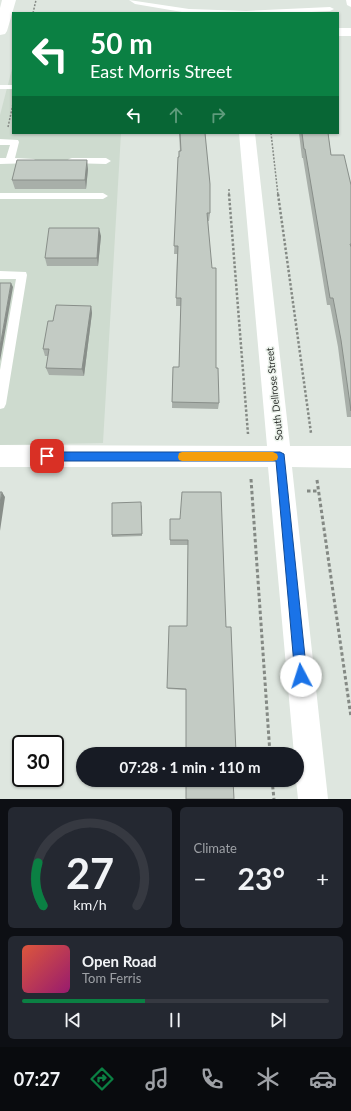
<!DOCTYPE html>
<html lang="en">
<head>
<meta charset="utf-8">
<style>
	:root { --surface:#171b24; --page:#242831; --text:#f1f3f6; --muted:#9ea1a6; --line:#363941; --accent:#0b8043 }
	body { margin:0; font-family:Lato,sans-serif; background:var(--page); color:var(--text); height:100vh; display:flex; flex-direction:column; font-size:15px; white-space:nowrap }
	* { box-sizing:border-box; margin:0 }
	p { font-size:13px; color:var(--muted) }
	.icon { flex:none; width:22px; height:22px; fill:none; stroke:currentColor; stroke-width:2; stroke-linecap:round; stroke-linejoin:round }
	.map { position:relative; height:799px; overflow:hidden }
	.side { display:flex; flex-direction:column; gap:8px; padding:8px; background:#0d0f14; flex:1 }
	.side>* { flex:none }
	.guide { position:absolute; left:12px; top:12px; width:327px; height:122px; border-radius:0px; box-shadow:0 1px 3px #0004; background:#0b8043; color:#fff; overflow:hidden }
	.speed { position:absolute; left:12px; top:735px; display:flex; gap:8px; font-size:20px; font-weight:700; text-align:center }
	.speed>* { display:grid; place-content:center; width:52px; height:52px; border-radius:50%; background:var(--surface); box-shadow:0 1px 3px #0004; line-height:1 }
	.speed .limit { border:2px solid #111; border-radius:6px; background:#fff; color:#111 }
	.pin { position:absolute; display:grid; place-items:center; width:34px; height:34px; color:#fff; margin:-17px; border-radius:8px; box-shadow:0 2px 6px #0006 }
	.me { position:absolute; width:44px; margin:-22px; rotate:355deg; stroke-linejoin:round; filter:drop-shadow(0 0 3px #0008) }
	.turn { display:flex; align-items:center; gap:14px; height:84px; padding:0 12px; font-size:18px }
	.turn .icon { width:52px; height:52px; stroke-width:2.5 }
	.turn b { display:block; font-size:28px; line-height:34px }
	.lanes { display:flex; align-items:center; height:38px; padding:0 12px; background:#0003; justify-content:center; gap:20px; direction:ltr }
	.lanes .off { opacity:.35 }
	.big { font-size:30px; font-weight:700; line-height:1.1 }
	.side .widget { flex:1; display:flex; flex-direction:column; justify-content:center; gap:6px; min-width:0; padding:0 14px; border-radius:6px; background:var(--page) }
	.side .dial { align-items:center; gap:0 }
	.dial svg { height:104px; overflow:visible; fill:none; stroke:var(--line); stroke-width:7; stroke-linecap:round; text-anchor:middle }
	.dial text { fill:var(--text); stroke:none }
	.song { display:flex; align-items:center; gap:12px }
	.cover { width:48px; height:48px; border-radius:6px; background:linear-gradient(135deg,hsl(10 70% 55%),hsl(320 70% 35%)) }
	.played { height:4px; border-radius:2px; background:linear-gradient(90deg,var(--accent) 40%,var(--line) 40%) }
	.keys { display:flex; justify-content:space-around; direction:ltr }
	.heat { display:flex; justify-content:space-between; align-items:center; font-size:22px; direction:ltr }
	.side .tiles { flex:1; display:grid; gap:8px; grid-template-columns:1fr 1fr }
	.widget:last-child { grid-column:span 2 }
	.trip { position:absolute; left:76px; top:747px; width:228px; height:40px; border-radius:20px; background:var(--surface); box-shadow:0 1px 3px #0004; font-weight:700; line-height:40px; text-align:center }
	.tabs { display:flex; height:64px; justify-content:space-around; align-items:center; background:#090b0e; color:var(--muted) }
	.tabs .icon { width:28px; height:28px }
	.tabs .current { color:var(--accent) }
	.tabs b { font-size:18px; color:var(--text) }
	.map>svg:first-child { display:block }
</style>
</head>
<body>
<div class="map">
<svg width="351" height="799" viewBox="0 0 351 799">
	<rect width="100%" height="100%" fill="#dee6df"/>
	<path fill="#cedbcf" d="M13,65V133H121L103,443L0,445V115Z"/>
	<g fill="none" stroke-linecap="round" stroke-linejoin="round">
		<path stroke="#848984" stroke-width="1.5" stroke-dasharray="2 1.5" stroke-linecap="butt" d="M33,13L36,0
			M8,127L13,104
			M271,133L278,195
			M229,189V195"/>
		<path stroke="#848984" stroke-width="2.5" stroke-dasharray="2.5 2" stroke-linecap="butt" d="M229,194L248,434
			M278,194L311,433"/>
		<path stroke="#848984" stroke-width="3" stroke-dasharray="3.5 2.5" stroke-linecap="butt" d="M251,479L270,754
			M317,480L351,717
			M307,491H319
			M272,780L274,799"/>
		<path fill="#fff" fill-rule="evenodd" d="M129,0L189,9L246,11L330,7L334,9L330,11L292,13H188L135,4Z
			M346,0H351V7L347,5Z
			M0,85H13V89H0Z
			M0,139L18,140L19,142L15,158L34,159L36,161L34,163L0,164V158H6L10,145H0Z
			M72,158H106L111,161L106,164L69,163L67,161L69,159Z
			M0,193H103L108,196L103,199H0Z
			M0,271L26,272L27,275L6,404L4,408L0,409V370L16,279H0Z"/>
		<path fill="#fff" fill-rule="evenodd" d="M239,133H255L290,446H351V468L292,467L328,799H298L296,780L297,754H294L268,467H0V445L267,446Z"/>
		<path fill="#fff" fill-rule="evenodd" d="M2,0H16L7,31L5,34L0,35V8Z
			M338,28H351V36H338Z"/>
	</g>
	<path fill="#a8afa9" d="M179,133H205L210,213L209,221H208L216,368L219,403L218,409L172,408L173,367H179L181,306H176L177,254H174L179,151H180Z
		M299,133H328L331,155L351,185V417H347L338,347L330,305H327L303,158H302Z
		M88,169L86,189H15L12,180Z
		M101,236L98,266H47L45,258Z
		M91,306L92,313L84,376L49,375L46,368L48,356H45L43,349L53,321Z
		M221,492L186,690L168,689L187,626L188,545H170V519H180Z
		M142,505V536L112,537V535Z"/>
	<path fill="#888e89" d="M87,160L88,169L86,189L85,180Z
		M99,228L101,236L98,266L97,258Z
		M11,283L13,287L0,361V347Z
		M91,306L92,313L84,376L82,369Z
		M2,492L5,497L0,531V503Z"/>
	<path fill="#c3cbc4" stroke="#888e89" d="M180,133H205L210,184V213H207L212,268H216V368H218L219,403L172,402L173,367H179L181,298H176L178,246H174L178,157H179V151H181Z
		M302,133H328L331,155H344L351,185V244H350L351,247V411L341,340L333,298H330L305,149H304Z
		M17,160H87L85,180H12Z
		M49,228H99L97,258H45Z
		M0,283H11L0,347Z
		M56,305L91,306L82,369L46,368L49,349H43L48,321H53Z
		M0,492H2L0,503Z
		M182,492H221L226,627H231L236,754H186V689L167,688L169,626H187L188,540H170V519H180Z
		M141,502L142,534L112,535V503Z
		M186,780H233L234,799H186Z"/>
	<path fill="#1a73e8" stroke="#114b97" d="M47,452H280L284,454L307,676L305,681L301,682L297,681L295,676L276,461H47L43,459L42,456L43,453Z"/>
	<path fill="#f59e0b" d="M182,452H273L277,454L278,457L277,460L273,461H182L179,460L178,457L179,453Z"/>
	<g text-anchor="middle" dominant-baseline="central" stroke-width="3" stroke-linejoin="round" paint-order="stroke">
		<g font-size="10" fill="#2c2f2c" stroke="#ecf3ec">
			<text transform="translate(274 394) rotate(-96)">South Dellrose Street</text>
		</g>
	</g>
</svg>
<div class="speed"><div class="limit">30</div></div>
<div class="pin" style="left:47px;top:456px;background:#d93025"><svg class="icon" aria-label="arrive" viewBox="0 0 24 24"><path d="M6 21V4h12l-3 4 3 4H6"/></svg></div>
<svg class="me" style="left:301px;top:676px" viewBox="-20 -20 40 40"><circle r="19" fill="#fff"/><path d="M0-13L10 11 0 6-10 11z" fill="#1a73e8"/></svg>
<div class="trip">07:28 · 1 min · 110 m</div>
<div class="guide">
<div class="turn"><svg class="icon" aria-label="left" viewBox="0 0 24 24"><path d="M17 20v-9H6M10 6l-5 5 5 5"/></svg><div><b>50 m</b>East Morris Street</div></div>
<div class="lanes"><svg class="icon" aria-label="left" viewBox="0 0 24 24"><path d="M17 20v-9H6M10 6l-5 5 5 5"/></svg><svg class="icon off" aria-label="ahead" viewBox="0 0 24 24"><path d="M12 20V5M6 11l6-6 6 6"/></svg><svg class="icon off" aria-label="right" viewBox="0 0 24 24"><path d="M7 20v-9h11M14 6l5 5-5 5"/></svg></div>
</div>
</div>
<section class="side">
<div class="tiles">
<div class="widget dial"><svg viewBox="0 0 100 80">
<path d="M14 69A42 42 0 1 1 86 69"/>
<path d="M14 69A42 42 0 0 1 10 36" stroke="#0b8043"/>
<text x="50" y="56" font-size="32" font-weight="700">27</text>
<text x="50" y="72" font-size="11">km/h</text>
</svg></div>
<div class="widget"><p>Climate</p>
<div class="heat"><a>−</a><b class="big">23°</b><a>+</a></div>
</div>
<div class="widget">
<div class="song"><i class="cover"></i><div><b>Open Road</b><p>Tom Ferris</p></div></div>
<div class="played"></div>
<div class="keys"><svg class="icon" aria-label="previous" viewBox="0 0 24 24"><path d="M18 5L8 12l10 7zM5 5v14"/></svg><svg class="icon" aria-label="pause" viewBox="0 0 24 24"><path d="M8 5v14M16 5v14"/></svg><svg class="icon" aria-label="next" viewBox="0 0 24 24"><path d="M6 5l10 7-10 7zM19 5v14"/></svg></div>
</div>
</div>
</section>
<nav class="tabs">
<b>07:27</b>
<svg class="icon current" aria-label="directions" viewBox="0 0 24 24"><path d="M12 3l9 9-9 9-9-9zM9 14v-3h6M13 9l2 2-2 2"/></svg>
<svg class="icon" aria-label="music" viewBox="0 0 24 24"><path d="M9 18V5l10-2v13"/><circle cx="6" cy="18" r="3"/><circle cx="16" cy="16" r="3"/></svg>
<svg class="icon" aria-label="phone" viewBox="0 0 24 24"><path d="M5 4h4l2 5-3 2q2 4 5 5l2-3 5 2v4C11 20 4 13 5 4z"/></svg>
<svg class="icon" aria-label="climate" viewBox="0 0 24 24"><path d="M12 3v18M4 7l16 10M4 17L20 7"/></svg>
<svg class="icon" aria-label="car" viewBox="0 0 24 24"><path d="M5 17H2v-5l4-1 3-4h7l3 4 3 1v5h-3M9 17h6M6 11h13"/><circle cx="7" cy="17" r="2"/><circle cx="17" cy="17" r="2"/></svg>
</nav>
</body>
</html>
